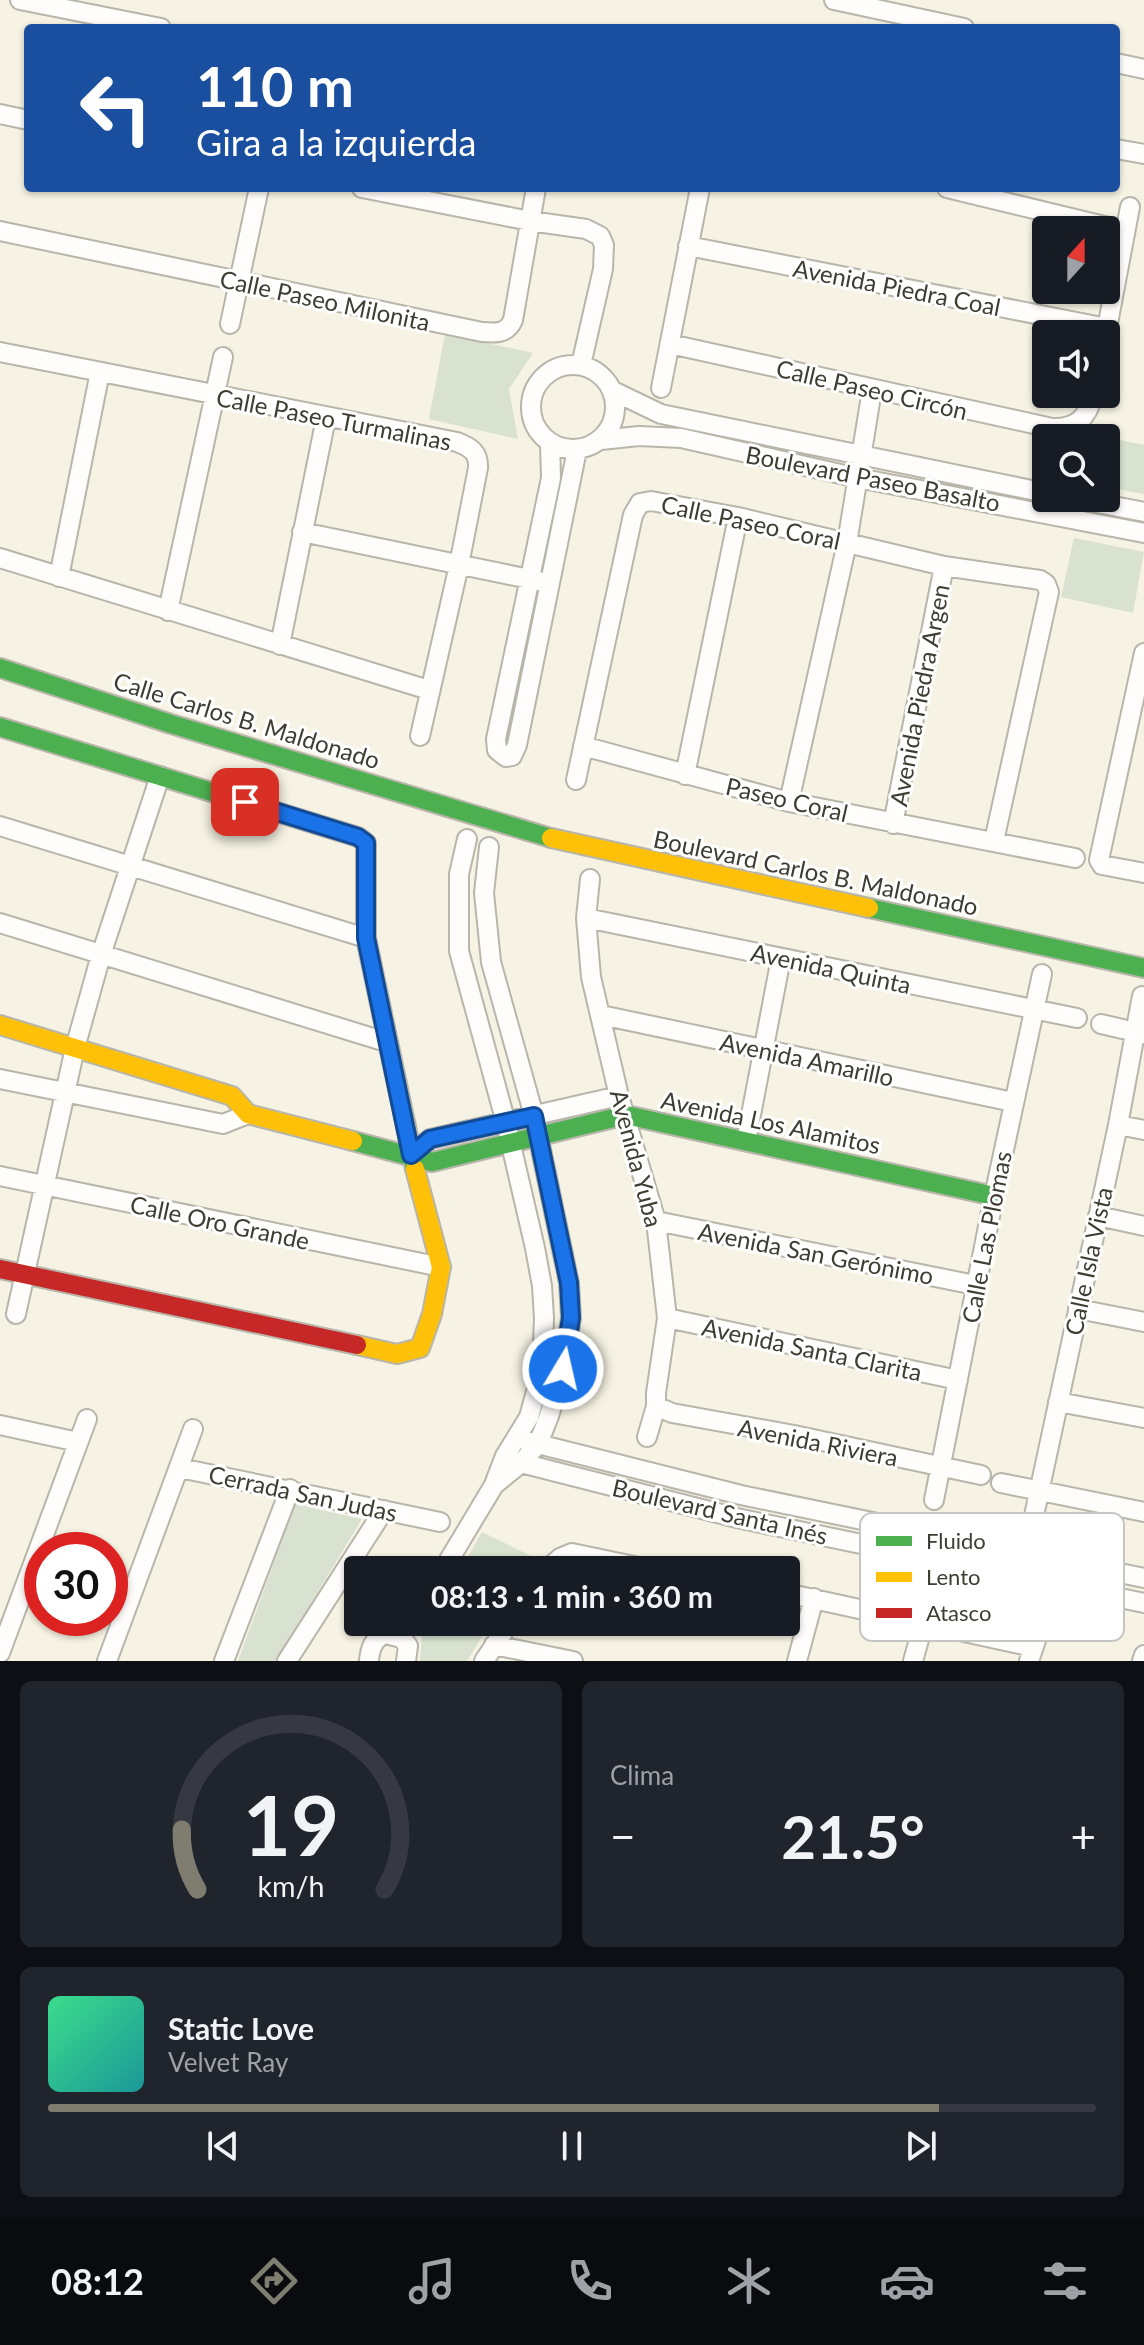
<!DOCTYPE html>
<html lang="es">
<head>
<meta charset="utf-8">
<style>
	:root { --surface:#171b24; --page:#20242c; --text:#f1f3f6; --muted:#9ea1a6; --line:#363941; --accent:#7f7d70 }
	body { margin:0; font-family:Lato,sans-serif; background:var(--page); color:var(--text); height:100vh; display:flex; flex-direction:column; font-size:30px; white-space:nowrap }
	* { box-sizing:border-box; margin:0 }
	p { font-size:26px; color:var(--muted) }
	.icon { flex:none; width:44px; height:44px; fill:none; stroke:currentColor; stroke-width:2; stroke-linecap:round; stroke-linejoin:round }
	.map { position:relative; height:1661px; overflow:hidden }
	.panel { display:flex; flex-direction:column; gap:20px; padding:20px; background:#0d0f14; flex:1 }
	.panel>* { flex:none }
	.hud { position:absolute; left:24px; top:24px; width:1096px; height:168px; border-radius:8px; box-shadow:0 2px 6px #0004; background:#1a4fa0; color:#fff; overflow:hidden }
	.needle { width:52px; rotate:21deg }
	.buttons { position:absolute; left:1032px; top:216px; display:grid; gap:16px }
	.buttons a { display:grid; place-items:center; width:88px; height:88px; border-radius:8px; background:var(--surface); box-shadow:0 2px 6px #0004; font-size:40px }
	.speed { position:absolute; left:24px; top:1532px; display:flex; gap:16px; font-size:40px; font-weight:700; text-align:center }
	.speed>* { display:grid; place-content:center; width:104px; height:104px; border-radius:50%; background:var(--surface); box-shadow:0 2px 6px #0004; line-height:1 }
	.speed .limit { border:12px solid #d22; background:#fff; color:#111 }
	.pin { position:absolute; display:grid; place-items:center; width:68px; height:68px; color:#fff; margin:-34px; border-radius:16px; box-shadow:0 4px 12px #0006 }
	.me { position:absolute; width:88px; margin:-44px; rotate:9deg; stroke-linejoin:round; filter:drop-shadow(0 0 6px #0008) }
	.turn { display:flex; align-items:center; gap:28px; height:168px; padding:0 40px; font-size:36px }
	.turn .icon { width:104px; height:104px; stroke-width:2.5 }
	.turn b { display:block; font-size:56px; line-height:68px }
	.big { font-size:60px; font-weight:700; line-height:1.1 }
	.panel .widget { flex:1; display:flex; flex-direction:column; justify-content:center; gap:12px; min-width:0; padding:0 28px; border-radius:12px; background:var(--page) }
	.panel .dial { align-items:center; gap:0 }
	.dial svg { height:208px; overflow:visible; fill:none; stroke:var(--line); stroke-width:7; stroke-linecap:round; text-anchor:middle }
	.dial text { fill:var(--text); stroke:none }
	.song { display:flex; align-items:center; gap:24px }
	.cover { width:96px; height:96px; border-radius:12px; background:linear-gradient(135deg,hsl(150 70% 55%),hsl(180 70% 35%)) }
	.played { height:8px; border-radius:4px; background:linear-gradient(90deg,var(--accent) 85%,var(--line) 85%) }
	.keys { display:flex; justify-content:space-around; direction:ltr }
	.heat { display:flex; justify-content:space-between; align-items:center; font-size:44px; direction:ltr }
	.panel .tiles { flex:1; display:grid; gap:20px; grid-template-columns:1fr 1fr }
	.widget:last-child { grid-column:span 2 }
	.trip { position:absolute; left:344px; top:1556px; width:456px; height:80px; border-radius:8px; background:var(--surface); box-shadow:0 2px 6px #0004; font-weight:700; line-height:80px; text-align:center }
	.tab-bar { display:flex; height:128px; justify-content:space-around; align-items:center; background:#090b0e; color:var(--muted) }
	.tab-bar .icon { width:56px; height:56px }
	.tab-bar .on { color:var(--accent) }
	.tab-bar b { font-size:36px; color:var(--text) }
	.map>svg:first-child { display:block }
</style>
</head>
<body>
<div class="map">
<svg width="1144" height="1661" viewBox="0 0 1144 1661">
	<rect width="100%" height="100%" fill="#f6f3e4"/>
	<path fill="#d9e2d0" d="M445,334L533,353L509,389L518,439L429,419Z
		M1092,434L1144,445V494L1106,487V438H1091Z
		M1074,538L1144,552L1133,613L1061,597Z
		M295,1504L362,1519L276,1661H238Z
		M482,1532L531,1556L523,1570H460Z
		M428,1622H491L467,1661H420L422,1632Z"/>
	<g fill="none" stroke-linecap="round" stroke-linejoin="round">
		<g stroke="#b8b6aa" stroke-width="22">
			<path id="street" d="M20,0L161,28
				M834,0L964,28
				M1116,63L1144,69
				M0,114L28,120
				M1116,149L1144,154
				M362,188L530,221L586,229L600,236L604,245L603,269L581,365
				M947,188L1125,231
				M0,231L482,332C496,333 507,334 513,320L536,188
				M688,246L1107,328
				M230,324L259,188
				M1106,334L1130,207
				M670,344L1052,428C1077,429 1087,418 1094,394
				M0,352L457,442C470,447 479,452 478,468L459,565L420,736
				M531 407a42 42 0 1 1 84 0a42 42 0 1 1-84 0Z
				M661,388L700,188
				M613,391L661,414L1046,493
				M601,440L639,436L681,438L858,478L1144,533
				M550,443L551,478L496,739L497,750L506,757L512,756L517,745L577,450
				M1072,498L1144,512
				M302,532L539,581
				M0,558L429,690
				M59,577L100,372
				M168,611L223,357
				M280,645L326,418
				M1144,653L1099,860L1102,865L1144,873
				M583,746L789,802L1075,858
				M685,775L738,517
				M576,780L633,515L640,503L651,501L738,517L944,566L1040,580L1046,584L1049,592L994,841
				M789,802L847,543L872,390
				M893,824L944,566
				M0,826L366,938
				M467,839L459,874V951L506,1123L535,1248L542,1286L544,1318L542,1370L529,1417L505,1456L495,1482
				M489,847L484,893L491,962L534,1116L569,1283L571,1318L563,1369L549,1416L538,1444L521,1463L511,1459
				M590,879L586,918L591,977L619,1096L656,1221L667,1318L656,1393V1406L647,1437
				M586,918L1077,1018
				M0,923L386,1042
				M601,1015L1013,1102
				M1101,1024L1144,1034
				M0,1079L223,1124L248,1114
				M1118,1125L1144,1130
				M746,1141L781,958
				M411,1155L430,1139L619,1096
				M0,1176L441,1267
				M1098,1216L1144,1226
				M656,1221L975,1285
				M1078,1309L1144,1322
				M16,1314L75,1048L101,955L160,776
				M667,1318L958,1380
				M1058,1402L1144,1418
				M656,1406L672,1413L794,1435L981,1475
				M0,1425L78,1442
				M526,1441L741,1495L1144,1578
				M180,1468L440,1522
				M1001,1483L1144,1512
				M934,1500L994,1196L1042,974
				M1032,1525L1118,1125L1142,996
				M443,1570L494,1485L521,1463L737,1518L1144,1603
				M546,1570L560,1558L572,1553L653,1570
				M786,1593L1033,1647
				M494,1645L573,1661
				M0,1653L87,1419
				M107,1661L193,1429
				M224,1661L290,1489
				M287,1661L384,1510
				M369,1661C370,1649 373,1639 385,1634L402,1638L408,1646L406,1661
				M484,1661L510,1622
				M797,1661L814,1598
				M913,1661L924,1622
				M1029,1661L1047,1608
				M1142,1661L1144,1655"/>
		</g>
		<g stroke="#b8b6aa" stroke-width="22">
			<path id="fast" d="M0,668L171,724L551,838
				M0,727L358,837L366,843V938L415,1169
				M869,908L1144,968
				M353,1141L432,1162L626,1115L994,1196"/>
		</g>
		<g stroke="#b8b6aa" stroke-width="22">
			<path id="slow" d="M551,838L869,908
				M0,1025L232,1096L248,1114L353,1141
				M357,1345L397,1354L420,1348L432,1314L441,1267L415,1169"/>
		</g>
		<g stroke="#b8b6aa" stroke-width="22">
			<path id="jam" d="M0,1269L357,1345"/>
		</g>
		<use href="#street" stroke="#fefdfb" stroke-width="18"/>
		<use href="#fast" stroke="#4caf50" stroke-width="18"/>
		<use href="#slow" stroke="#ffc107" stroke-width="18"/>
		<use href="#jam" stroke="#c62828" stroke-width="18"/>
	</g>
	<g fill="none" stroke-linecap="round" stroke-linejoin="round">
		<g stroke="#114b97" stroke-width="20">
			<path id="route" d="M245,802L358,837L366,843V938L411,1155L430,1139L534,1116L569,1283L571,1318L563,1369"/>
		</g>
		<use href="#route" stroke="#1a73e8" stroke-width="14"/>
	</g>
	<g text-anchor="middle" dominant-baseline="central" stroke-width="6" stroke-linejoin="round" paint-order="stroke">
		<g font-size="24" fill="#3f3d32" stroke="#fff">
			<text transform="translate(897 287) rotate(11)">Avenida Piedra Coal</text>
			<text transform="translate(325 300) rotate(12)">Calle Paseo Milonita</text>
			<text transform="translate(872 389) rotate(13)">Calle Paseo Circón</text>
			<text transform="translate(334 419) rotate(11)">Calle Paseo Turmalinas</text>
			<text transform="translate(873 478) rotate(11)">Boulevard Paseo Basalto</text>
			<text transform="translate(751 522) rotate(12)">Calle Paseo Coral</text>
			<text transform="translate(919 695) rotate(-79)">Avenida Piedra Argen</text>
			<text transform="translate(247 720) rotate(17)">Calle Carlos B. Maldonado</text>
			<text transform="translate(787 799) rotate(13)">Paseo Coral</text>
			<text transform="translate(816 872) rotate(12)">Boulevard Carlos B. Maldonado</text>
			<text transform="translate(831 968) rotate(12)">Avenida Quinta</text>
			<text transform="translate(807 1059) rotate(12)">Avenida Amarillo</text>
			<text transform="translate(771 1122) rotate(12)">Avenida Los Alamitos</text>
			<text transform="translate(637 1158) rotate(75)">Avenida Yuba</text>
			<text transform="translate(220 1222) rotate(12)">Calle Oro Grande</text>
			<text transform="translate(986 1237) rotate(-79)">Calle Las Plomas</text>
			<text transform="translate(816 1253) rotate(11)">Avenida San Gerónimo</text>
			<text transform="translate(1088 1261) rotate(-78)">Calle Isla Vista</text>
			<text transform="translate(812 1349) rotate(12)">Avenida Santa Clarita</text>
			<text transform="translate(818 1442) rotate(11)">Avenida Riviera</text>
			<text transform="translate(303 1493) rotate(12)">Cerrada San Judas</text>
			<text transform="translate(720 1511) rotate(13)">Boulevard Santa Inés</text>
		</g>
	</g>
	<rect x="860" y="1513" width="264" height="128" rx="12" fill="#fff" stroke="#c5c5c2" stroke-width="2"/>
	<rect x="876" y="1536" width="36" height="10" fill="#4caf50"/>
	<rect x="876" y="1572" width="36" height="10" fill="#ffc107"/>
	<rect x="876" y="1608" width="36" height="10" fill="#c62828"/>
	<g font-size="22" fill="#3f3d32">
		<text x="926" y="1549">Fluido</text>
		<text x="926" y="1585">Lento</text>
		<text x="926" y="1621">Atasco</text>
	</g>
</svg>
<div class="buttons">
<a><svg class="needle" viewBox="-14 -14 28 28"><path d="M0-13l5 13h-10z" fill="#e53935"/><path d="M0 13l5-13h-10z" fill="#9ea1a6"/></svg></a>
<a><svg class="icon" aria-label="sound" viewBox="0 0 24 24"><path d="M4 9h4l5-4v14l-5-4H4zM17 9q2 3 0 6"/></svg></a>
<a><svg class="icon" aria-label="search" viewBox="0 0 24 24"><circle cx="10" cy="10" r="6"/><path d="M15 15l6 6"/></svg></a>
</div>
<div class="speed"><div class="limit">30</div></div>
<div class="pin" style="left:245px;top:802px;background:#d93025"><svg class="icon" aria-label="arrive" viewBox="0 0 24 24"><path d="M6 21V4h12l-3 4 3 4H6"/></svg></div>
<svg class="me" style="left:563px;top:1369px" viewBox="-20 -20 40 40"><circle r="17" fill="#1a73e8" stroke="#fff" stroke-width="3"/><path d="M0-11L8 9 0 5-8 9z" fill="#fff"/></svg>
<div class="trip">08:13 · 1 min · 360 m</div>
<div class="hud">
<div class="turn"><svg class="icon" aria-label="left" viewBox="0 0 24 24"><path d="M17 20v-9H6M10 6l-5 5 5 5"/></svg><div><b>110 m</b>Gira a la izquierda</div></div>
</div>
</div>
<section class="panel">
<div class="tiles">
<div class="widget dial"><svg viewBox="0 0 100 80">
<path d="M14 69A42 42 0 1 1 86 69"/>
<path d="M14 69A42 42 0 0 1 8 46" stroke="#7f7d70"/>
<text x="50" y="56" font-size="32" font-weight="700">19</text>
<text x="50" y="72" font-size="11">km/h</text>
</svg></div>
<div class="widget"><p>Clima</p>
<div class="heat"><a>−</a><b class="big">21.5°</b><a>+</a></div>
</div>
<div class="widget">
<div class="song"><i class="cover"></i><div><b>Static Love</b><p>Velvet Ray</p></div></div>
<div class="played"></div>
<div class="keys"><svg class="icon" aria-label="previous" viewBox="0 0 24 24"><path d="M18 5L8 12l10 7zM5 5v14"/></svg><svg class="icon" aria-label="pause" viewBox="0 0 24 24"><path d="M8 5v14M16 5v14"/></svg><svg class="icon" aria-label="next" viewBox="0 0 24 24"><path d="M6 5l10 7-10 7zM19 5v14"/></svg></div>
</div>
</div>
</section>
<nav class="tab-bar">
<b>08:12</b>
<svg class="icon on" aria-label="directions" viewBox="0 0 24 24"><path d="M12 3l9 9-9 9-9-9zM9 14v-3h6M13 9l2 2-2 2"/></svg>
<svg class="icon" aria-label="music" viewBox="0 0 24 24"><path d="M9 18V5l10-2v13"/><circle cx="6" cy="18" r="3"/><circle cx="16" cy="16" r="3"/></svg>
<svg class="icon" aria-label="phone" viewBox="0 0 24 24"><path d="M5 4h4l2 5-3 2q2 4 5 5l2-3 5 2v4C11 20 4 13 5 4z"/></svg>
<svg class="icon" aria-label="climate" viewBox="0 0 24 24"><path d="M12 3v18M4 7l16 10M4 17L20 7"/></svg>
<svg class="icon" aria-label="car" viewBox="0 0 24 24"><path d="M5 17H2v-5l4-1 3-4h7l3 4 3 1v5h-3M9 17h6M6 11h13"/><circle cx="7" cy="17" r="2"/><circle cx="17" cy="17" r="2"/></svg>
<svg class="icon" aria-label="filters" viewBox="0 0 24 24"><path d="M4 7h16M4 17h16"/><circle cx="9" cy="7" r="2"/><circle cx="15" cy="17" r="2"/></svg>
</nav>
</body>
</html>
